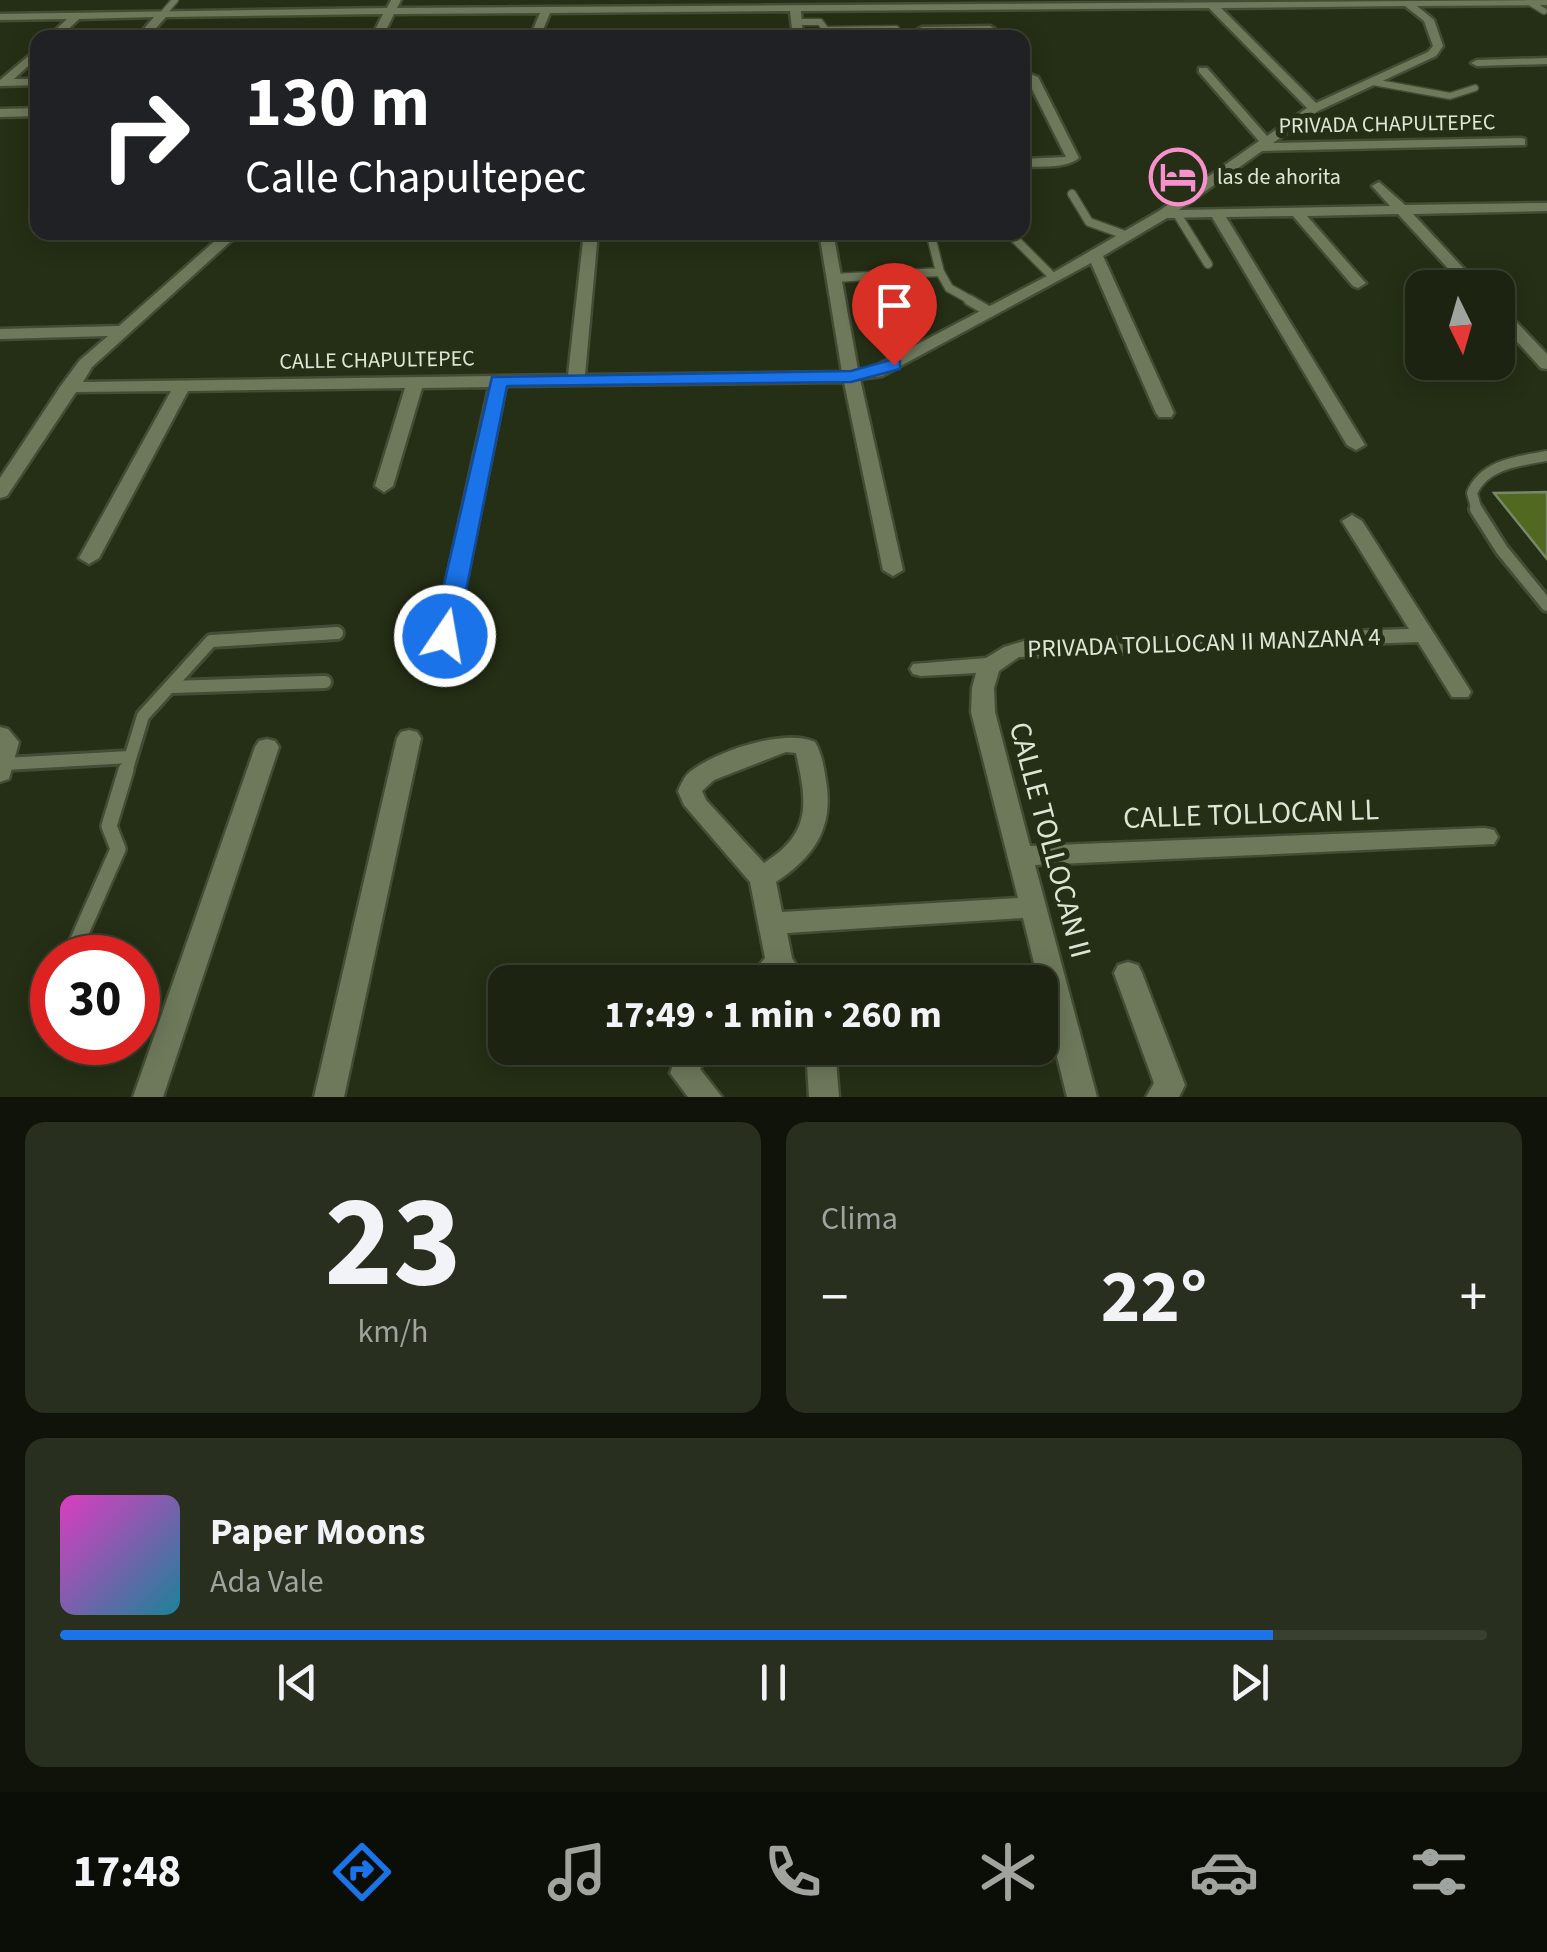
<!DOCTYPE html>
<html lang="es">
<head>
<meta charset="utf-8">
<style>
	:root { --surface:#1c2310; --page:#292f1e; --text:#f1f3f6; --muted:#a0a49f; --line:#3a4030; --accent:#1a73e8 }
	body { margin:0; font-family:"Source Sans 3",sans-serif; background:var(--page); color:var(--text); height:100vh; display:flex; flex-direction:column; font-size:38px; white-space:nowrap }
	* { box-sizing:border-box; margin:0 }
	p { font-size:32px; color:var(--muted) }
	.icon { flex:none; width:55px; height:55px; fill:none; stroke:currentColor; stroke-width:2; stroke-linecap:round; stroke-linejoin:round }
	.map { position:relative; height:1097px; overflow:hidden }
	.side { display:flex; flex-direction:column; gap:25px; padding:25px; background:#0f1309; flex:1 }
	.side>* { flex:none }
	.guide { position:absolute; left:30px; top:30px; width:1000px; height:210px; border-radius:20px; box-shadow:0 5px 25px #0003,0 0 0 2px var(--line); background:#202124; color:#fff; overflow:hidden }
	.needle { width:65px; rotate:175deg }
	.fabs { position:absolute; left:1405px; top:270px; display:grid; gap:20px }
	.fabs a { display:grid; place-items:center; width:110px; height:110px; border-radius:20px; background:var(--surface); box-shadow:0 5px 25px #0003,0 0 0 2px var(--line); font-size:50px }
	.speed { position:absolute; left:30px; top:935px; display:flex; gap:20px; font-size:50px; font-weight:700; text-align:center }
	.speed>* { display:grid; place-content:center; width:130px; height:130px; border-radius:50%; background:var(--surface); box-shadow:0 5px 25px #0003,0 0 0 2px var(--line); line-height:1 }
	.speed .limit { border:15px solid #d22; background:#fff; color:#111 }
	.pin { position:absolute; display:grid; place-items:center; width:85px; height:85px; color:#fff; margin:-102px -42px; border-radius:50% 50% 50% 0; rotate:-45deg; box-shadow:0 0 10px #0007 }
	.pin .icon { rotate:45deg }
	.me { position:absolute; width:110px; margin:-55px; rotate:12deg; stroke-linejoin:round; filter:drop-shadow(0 0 8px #0008) }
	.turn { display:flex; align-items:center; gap:35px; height:210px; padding:0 50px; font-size:45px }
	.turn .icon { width:130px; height:130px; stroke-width:2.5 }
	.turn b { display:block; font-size:70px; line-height:85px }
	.big { font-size:75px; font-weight:700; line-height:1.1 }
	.side .card { flex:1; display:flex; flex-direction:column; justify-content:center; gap:15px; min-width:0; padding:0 35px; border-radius:20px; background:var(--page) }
	.side .dial { align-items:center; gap:0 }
	.dial b { font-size:130px; line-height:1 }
	.song { display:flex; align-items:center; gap:30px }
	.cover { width:120px; height:120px; border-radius:15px; background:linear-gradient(135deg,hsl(310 70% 55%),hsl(190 70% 35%)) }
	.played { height:10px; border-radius:5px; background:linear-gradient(90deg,var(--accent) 85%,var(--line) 85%) }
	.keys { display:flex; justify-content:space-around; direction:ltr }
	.heat { display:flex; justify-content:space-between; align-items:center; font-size:55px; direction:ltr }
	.side .tiles { flex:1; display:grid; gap:25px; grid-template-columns:1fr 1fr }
	.card:last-child { grid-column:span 2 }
	.trip { position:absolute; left:488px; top:965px; width:570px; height:100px; border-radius:20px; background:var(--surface); box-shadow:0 5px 25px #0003,0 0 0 2px var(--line); font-weight:700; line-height:100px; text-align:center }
	.dock { display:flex; height:160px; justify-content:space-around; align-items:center; background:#0b0e06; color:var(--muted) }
	.dock .icon { width:70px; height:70px }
	.dock .active { color:var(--accent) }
	.dock b { font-size:45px; color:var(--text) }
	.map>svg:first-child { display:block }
</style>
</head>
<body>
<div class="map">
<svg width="1547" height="1097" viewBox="0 0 1547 1097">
	<rect width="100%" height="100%" fill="#252f15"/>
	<path fill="#516821" stroke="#7a8669" stroke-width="2.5" d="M1547,492V559L1494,493Z"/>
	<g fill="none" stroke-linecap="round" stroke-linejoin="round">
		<g stroke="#434c34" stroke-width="9">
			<path id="lane-far4" d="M1529,2L1544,11
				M163,14L175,0
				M797,22H820L826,30L896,29
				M1373,82L1450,96L1475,88"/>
		</g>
		<g stroke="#434c34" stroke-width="11">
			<path id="lane-far3" d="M1072,194L1089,222L1128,236
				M1177,214L1208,264
				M930,232L940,272
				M1008,232L1054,278
				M834,278L940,272L949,288L974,302"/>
		</g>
		<g stroke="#434c34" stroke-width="14">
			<path id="lane-far2" d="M969,300L990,312
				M1477,511L1472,493C1484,464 1519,461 1547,456"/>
		</g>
		<g stroke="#434c34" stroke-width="18">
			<path id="lane-far1" d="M1476,509L1502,550L1547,605
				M172,687L325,682
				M5,764L130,757
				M126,772L143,716L211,641L337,633"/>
		</g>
		<g stroke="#434c34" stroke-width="20">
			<path id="lane" d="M70,958L118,849L109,826L126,770"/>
		</g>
		<g stroke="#434c34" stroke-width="5">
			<path id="street" d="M391,0H401L397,8L1547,0V5L1417,6L1434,20L1443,46L1436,56L1318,111L1273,143L1521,138L1525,139V145L1262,151L1179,210L1390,206L1372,186L1379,182L1405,205L1547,203V211L1413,214L1482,288H1466L1398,214L1307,216L1363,280L1366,283L1358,288L1353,286L1293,216L1226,217L1365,445L1356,450L1347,445L1212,217L1167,218L1103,256L1174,413L1171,417H1159L1156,413L1091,263L882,376L860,379L903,570L893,576L883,570L844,382L506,386L448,672L445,677H429L426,672L489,387L422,388L393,486L384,492L375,486L405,388L188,391L99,558L89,564L79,558L171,391L76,392L7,496L0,498V478L60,387L80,360L108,336L0,339V329L119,326L225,232H241L92,367L83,382L568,375L584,232H598L585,375L842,372L819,232H833L858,370L872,368L1049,275L1159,211L1259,141L1199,72V68H1207L1267,136L1307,108L1209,8L801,11L803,38H793L790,11L550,13L542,32L537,35L532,32L540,13L394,14L382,38H351L373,34L383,14L166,17L147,38H136L154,17L79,19L59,38H47L67,19L0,20V14L387,8ZM1405,6L1424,21L1433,46L1428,52L1316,103L1221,8Z
				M990,26L995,29L994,31L922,33L917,30L922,27Z
				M466,34L470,35L471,38H461Z
				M38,48V57L14,79H38V85L0,86V80Z
				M1547,58V64L1477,66L1471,63L1477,60Z
				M1022,71L1038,77L1079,158C1065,169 1041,166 1022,167V159L1066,157L1027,79L1022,78Z
				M38,108V116L0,117V109Z
				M1498,307L1504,309L1547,354V369L1541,368L1498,321Z
				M1352,515L1362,521L1468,687L1471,692L1468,697H1452L1418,642L1019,657L999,671L994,688L995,712L1030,846L1485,828L1494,830L1498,837L1494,844L1035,865L1097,1097H1067L1023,918L787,933L792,958L807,982H745L765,958L750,882L684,805L678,791C681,784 685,775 691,771C717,751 785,728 815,742C822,754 824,768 826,781C834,828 814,857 776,882L782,912L1018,898L971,712L972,688L976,673L921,676L913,674L910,669L913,664L986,658L1004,647L1024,641L1409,629L1342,521ZM786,752L796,753C807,803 812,833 764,863L706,800L702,791L714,780Z
				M0,727L8,729L19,742L9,779L0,782Z
				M409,730L417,732L421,738L344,1097H314L397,738L401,732Z
				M267,739L275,741L279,747L163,1097H133L255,747L259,741Z
				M1128,962L1138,965L1142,973L1185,1085L1179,1097H1146L1154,1083L1114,973L1118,965Z
				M680,1048H711L700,1069L722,1097H688L670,1073Z
				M806,1048H835L839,1097H809Z"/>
		</g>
		<use href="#lane-far4" stroke="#6e795c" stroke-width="6"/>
		<use href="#lane-far3" stroke="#6e795c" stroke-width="8"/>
		<use href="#lane-far2" stroke="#6e795c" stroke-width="10"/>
		<use href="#lane-far1" stroke="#6e795c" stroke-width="12"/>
		<use href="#lane" stroke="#6e795c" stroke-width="15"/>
		<use href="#street" fill="#6e795c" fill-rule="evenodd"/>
	</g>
	<path fill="#1a73e8" stroke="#114b97" stroke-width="2.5" d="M894,359L900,361V369L851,382L507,386L457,636L445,643L432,636L492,377L851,371Z"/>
	<defs>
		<g id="hotel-ring" transform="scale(2.875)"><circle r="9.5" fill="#252f15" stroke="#f790cd" stroke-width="1.5"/><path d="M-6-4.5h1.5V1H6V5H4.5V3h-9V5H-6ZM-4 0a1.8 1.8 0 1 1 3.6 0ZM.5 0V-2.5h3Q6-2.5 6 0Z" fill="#f790cd"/></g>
	</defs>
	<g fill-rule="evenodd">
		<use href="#hotel-ring" x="1178" y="177"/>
	</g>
	<g text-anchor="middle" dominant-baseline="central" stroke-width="10" stroke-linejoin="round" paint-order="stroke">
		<g font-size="22" fill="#dee5d5" stroke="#252f15">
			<text transform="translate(1387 124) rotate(-1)">PRIVADA CHAPULTEPEC</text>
			<text transform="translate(377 360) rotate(-1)">CALLE CHAPULTEPEC</text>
		</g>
		<g font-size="22" fill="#dee5d5" stroke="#252f15" text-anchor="start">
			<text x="1217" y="177">las de ahorita</text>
		</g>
		<g font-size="25" fill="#dee5d5" stroke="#252f15">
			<text transform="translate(1204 643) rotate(-2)">PRIVADA TOLLOCAN II MANZANA 4</text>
		</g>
		<g font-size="30" fill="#dee5d5" stroke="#252f15">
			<text transform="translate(1251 814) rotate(-2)">CALLE TOLLOCAN LL</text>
			<text transform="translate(1050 840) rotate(75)">CALLE TOLLOCAN II</text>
		</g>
	</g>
</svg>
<div class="fabs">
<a><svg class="needle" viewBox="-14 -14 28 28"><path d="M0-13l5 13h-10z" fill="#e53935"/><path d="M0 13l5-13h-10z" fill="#a0a49f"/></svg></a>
</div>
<div class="speed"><div class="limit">30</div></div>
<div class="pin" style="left:894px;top:365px;background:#d93025"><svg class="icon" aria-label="arrive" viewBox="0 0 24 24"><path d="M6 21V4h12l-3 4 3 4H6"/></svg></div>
<svg class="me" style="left:445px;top:636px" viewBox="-20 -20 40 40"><circle r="17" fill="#1a73e8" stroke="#fff" stroke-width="3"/><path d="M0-11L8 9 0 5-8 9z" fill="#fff"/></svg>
<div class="trip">17:49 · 1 min · 260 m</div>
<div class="guide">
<div class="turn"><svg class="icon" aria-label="right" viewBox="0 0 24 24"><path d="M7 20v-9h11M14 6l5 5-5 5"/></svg><div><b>130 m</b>Calle Chapultepec</div></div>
</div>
</div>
<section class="side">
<div class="tiles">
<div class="card dial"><b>23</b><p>km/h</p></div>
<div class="card"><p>Clima</p>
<div class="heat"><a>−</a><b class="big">22°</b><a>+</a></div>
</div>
<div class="card">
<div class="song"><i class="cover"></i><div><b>Paper Moons</b><p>Ada Vale</p></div></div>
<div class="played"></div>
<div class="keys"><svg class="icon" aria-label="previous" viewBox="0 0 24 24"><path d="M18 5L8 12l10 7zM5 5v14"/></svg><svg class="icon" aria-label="pause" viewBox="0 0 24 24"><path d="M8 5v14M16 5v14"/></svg><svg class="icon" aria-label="next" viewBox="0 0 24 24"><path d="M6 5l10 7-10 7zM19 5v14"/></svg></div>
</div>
</div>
</section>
<nav class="dock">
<b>17:48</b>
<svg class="icon active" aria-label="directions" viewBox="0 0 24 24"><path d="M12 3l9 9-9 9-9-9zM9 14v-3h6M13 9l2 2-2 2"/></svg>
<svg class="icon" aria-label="music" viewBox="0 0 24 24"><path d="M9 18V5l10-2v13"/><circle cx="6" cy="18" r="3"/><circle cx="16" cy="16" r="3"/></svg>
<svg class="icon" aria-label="phone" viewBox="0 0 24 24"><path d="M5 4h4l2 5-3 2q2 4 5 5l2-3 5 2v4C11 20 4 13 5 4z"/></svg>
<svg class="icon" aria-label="climate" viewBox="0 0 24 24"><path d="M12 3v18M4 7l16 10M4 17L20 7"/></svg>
<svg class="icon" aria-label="car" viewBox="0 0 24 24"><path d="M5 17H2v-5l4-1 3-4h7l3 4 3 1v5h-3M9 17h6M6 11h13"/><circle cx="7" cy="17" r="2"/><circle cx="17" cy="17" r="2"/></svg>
<svg class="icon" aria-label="filters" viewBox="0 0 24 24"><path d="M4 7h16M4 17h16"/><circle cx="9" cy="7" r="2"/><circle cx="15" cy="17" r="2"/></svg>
</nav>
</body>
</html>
